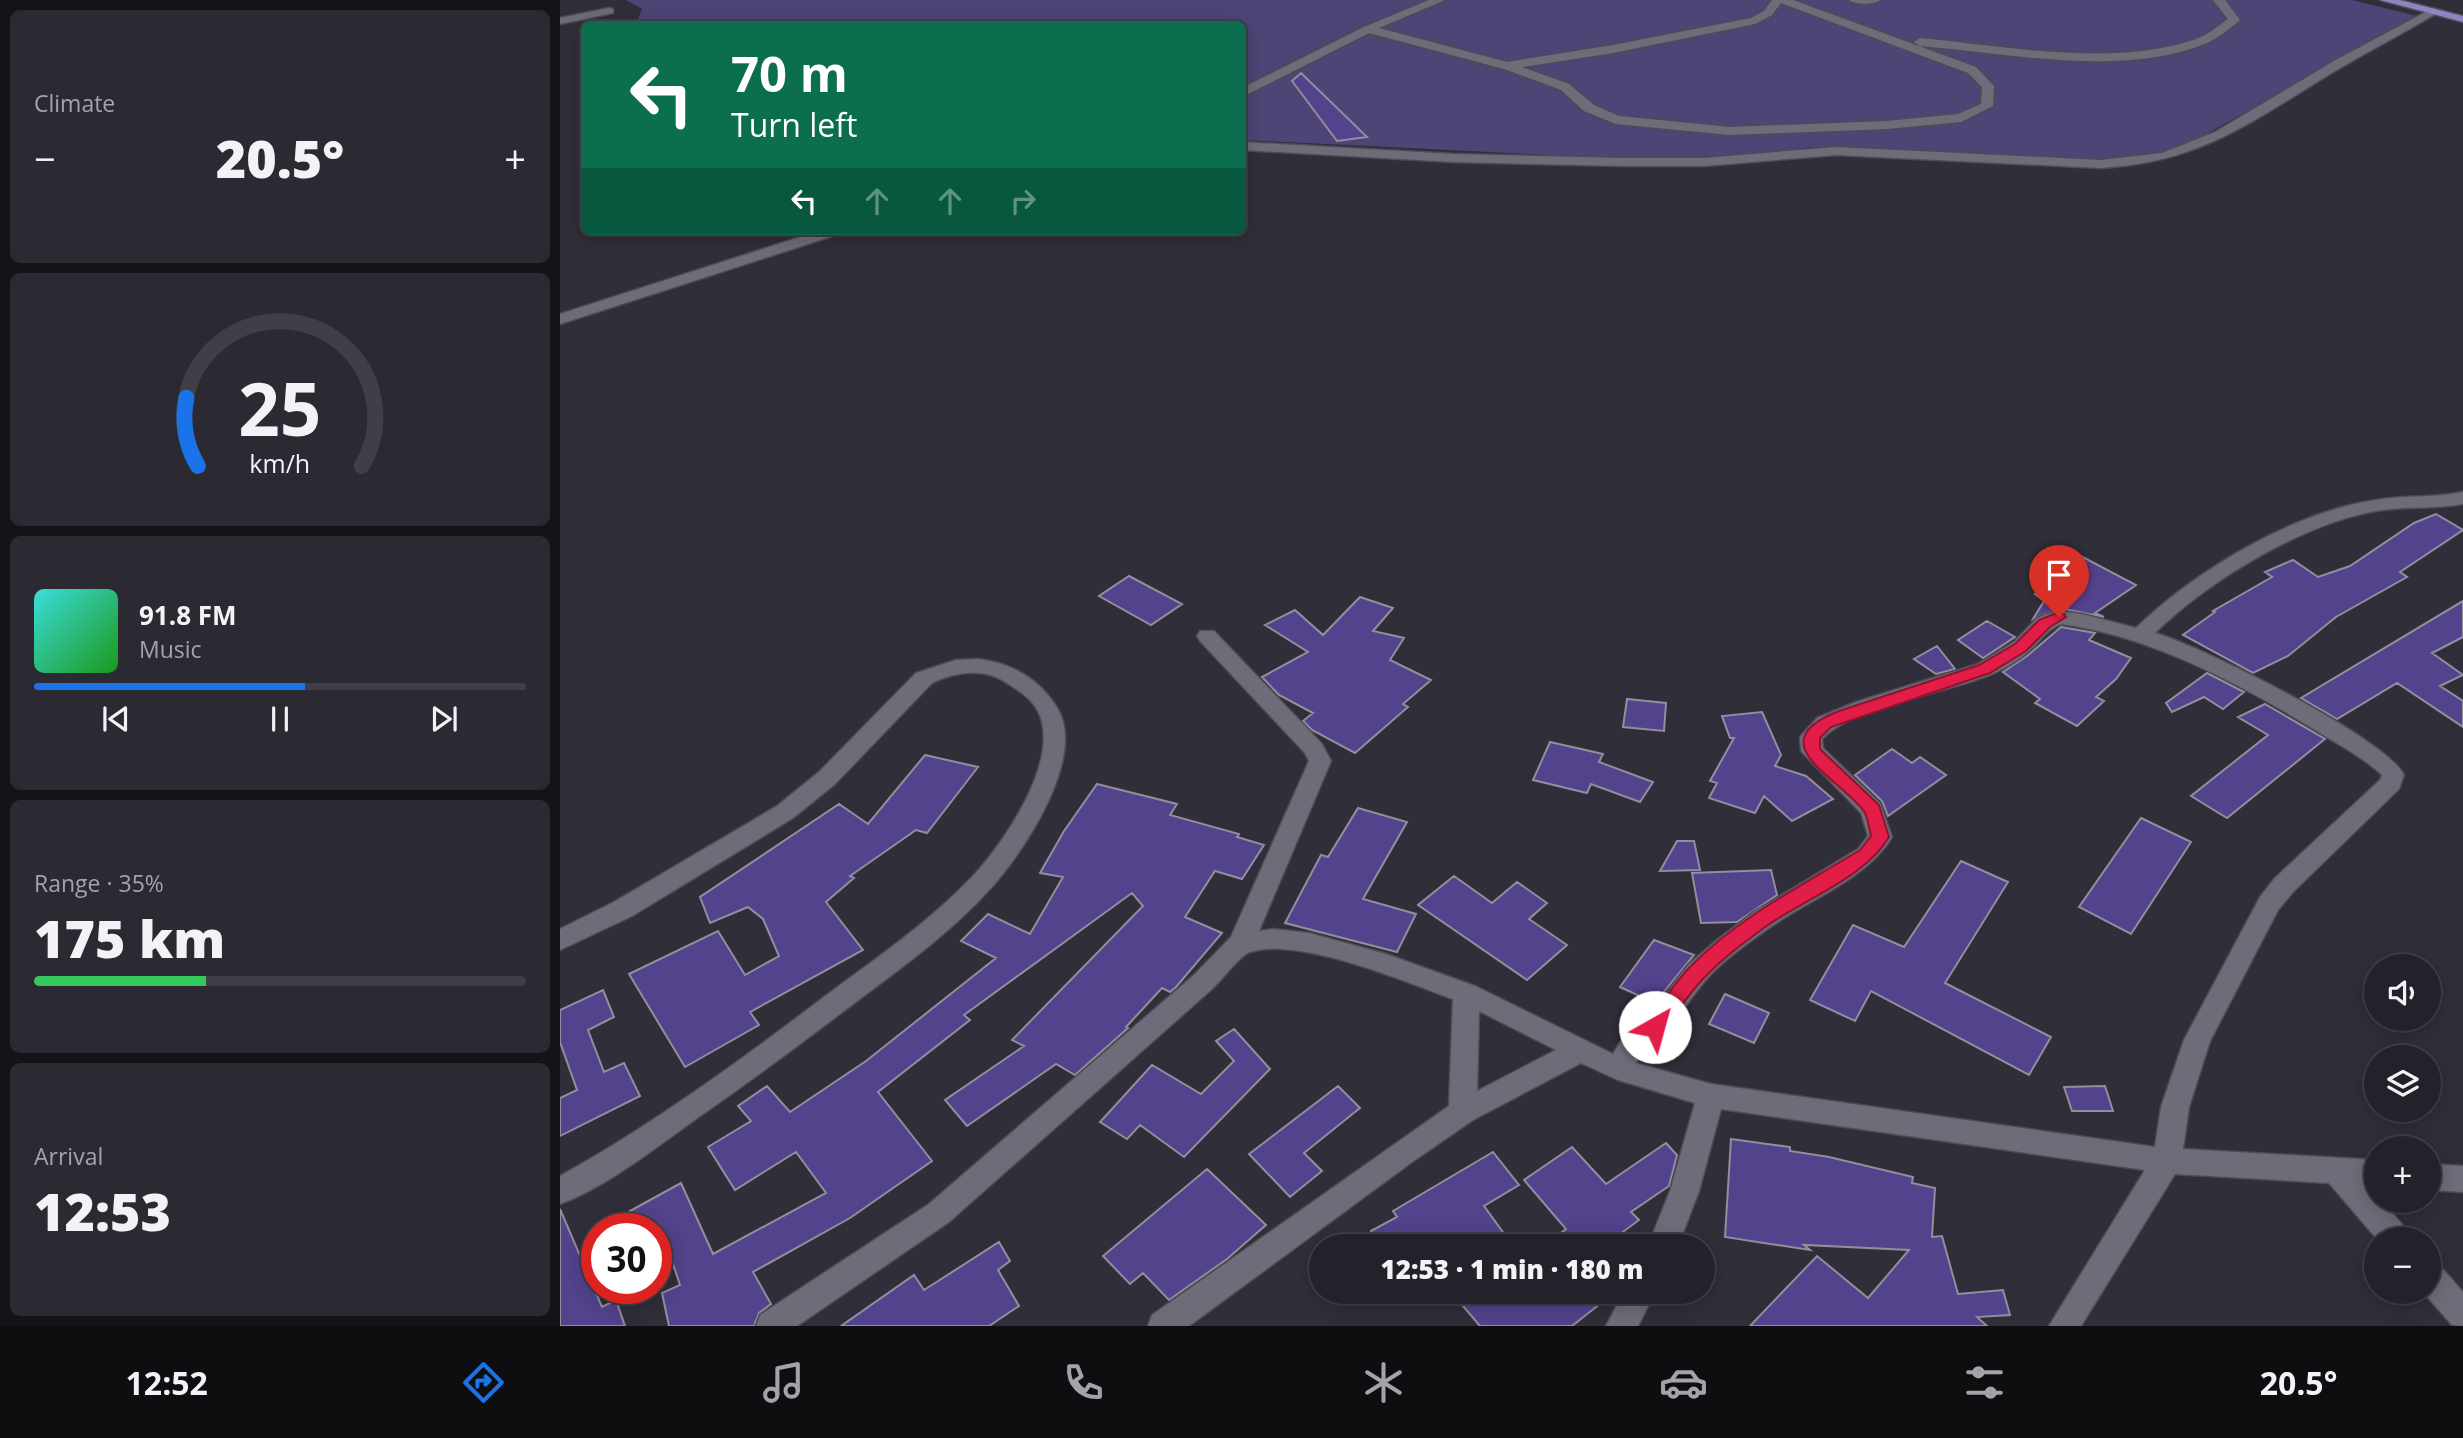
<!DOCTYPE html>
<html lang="en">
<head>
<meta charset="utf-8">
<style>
	:root { --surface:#23222b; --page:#2b2a33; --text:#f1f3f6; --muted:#a3a4a9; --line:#403f47; --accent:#1a73e8 }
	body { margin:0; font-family:"Open Sans",sans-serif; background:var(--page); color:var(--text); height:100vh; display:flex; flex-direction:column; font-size:26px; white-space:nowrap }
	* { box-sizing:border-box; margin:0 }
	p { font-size:23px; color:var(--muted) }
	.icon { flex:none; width:38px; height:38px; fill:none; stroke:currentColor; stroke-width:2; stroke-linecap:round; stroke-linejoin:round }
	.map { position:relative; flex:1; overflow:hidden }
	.drawer { display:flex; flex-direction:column; gap:10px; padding:10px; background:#131318; width:560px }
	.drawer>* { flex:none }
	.hud { position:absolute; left:21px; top:21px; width:665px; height:214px; border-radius:10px; box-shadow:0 4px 18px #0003,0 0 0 2px var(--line); background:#0b6e4f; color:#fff; overflow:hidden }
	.buttons { position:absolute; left:1804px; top:954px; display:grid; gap:14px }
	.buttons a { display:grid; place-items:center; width:77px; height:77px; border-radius:50%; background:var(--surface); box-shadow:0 4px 18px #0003,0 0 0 2px var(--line); font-size:35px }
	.speed { position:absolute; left:21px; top:1213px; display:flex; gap:14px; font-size:35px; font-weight:700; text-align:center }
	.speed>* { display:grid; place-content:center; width:91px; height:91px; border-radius:50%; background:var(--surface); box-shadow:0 4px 18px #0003,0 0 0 2px var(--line); line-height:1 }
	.speed .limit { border:10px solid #d22; background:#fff; color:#111 }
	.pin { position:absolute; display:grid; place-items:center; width:60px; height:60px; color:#fff; margin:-72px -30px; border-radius:50% 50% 50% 0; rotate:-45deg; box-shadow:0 0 7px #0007 }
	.pin .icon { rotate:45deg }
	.me { position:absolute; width:77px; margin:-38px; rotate:38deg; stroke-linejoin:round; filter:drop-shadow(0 0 5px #0008) }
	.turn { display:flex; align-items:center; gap:24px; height:147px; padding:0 35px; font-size:32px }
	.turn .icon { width:91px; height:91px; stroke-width:2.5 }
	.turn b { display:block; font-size:49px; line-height:60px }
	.lanes { display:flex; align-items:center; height:66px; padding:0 35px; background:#0003; justify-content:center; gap:35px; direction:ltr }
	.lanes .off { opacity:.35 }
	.big { font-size:52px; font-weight:800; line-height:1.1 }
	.drawer .widget { flex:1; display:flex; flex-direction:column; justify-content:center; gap:10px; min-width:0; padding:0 24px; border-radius:10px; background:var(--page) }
	.drawer .dial { align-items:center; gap:0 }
	.dial svg { height:182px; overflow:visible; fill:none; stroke:var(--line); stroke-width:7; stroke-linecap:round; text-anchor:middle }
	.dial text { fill:var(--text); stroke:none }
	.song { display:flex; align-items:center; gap:21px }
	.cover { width:84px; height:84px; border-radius:10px; background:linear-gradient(135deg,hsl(180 70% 55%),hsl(120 70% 35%)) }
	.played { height:7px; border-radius:4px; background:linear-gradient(90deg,var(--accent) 55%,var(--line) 55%) }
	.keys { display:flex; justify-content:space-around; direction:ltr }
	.heat { display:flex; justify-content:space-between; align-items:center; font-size:38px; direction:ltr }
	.charge { height:10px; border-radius:5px; background:linear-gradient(90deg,#34c759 35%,var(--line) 0) }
	.trip { position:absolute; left:749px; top:1234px; width:406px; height:70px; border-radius:35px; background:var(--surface); box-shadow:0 4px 18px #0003,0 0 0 2px var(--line); font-weight:800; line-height:70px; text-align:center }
	.tab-bar { display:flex; height:112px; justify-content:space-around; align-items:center; background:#0e0e11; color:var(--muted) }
	.tab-bar .icon { width:49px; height:49px }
	.tab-bar .active { color:var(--accent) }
	.tab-bar b { font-size:32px; color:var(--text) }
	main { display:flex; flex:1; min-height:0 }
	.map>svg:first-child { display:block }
</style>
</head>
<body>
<main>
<section class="drawer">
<div class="widget"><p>Climate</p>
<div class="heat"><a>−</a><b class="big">20.5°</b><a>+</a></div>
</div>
<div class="widget dial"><svg viewBox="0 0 100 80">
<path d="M14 69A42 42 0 1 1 86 69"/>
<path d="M14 69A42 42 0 0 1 9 39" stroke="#1a73e8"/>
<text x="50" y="56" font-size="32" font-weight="700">25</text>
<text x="50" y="72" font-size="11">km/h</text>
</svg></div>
<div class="widget">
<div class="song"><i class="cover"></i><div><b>91.8 FM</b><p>Music</p></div></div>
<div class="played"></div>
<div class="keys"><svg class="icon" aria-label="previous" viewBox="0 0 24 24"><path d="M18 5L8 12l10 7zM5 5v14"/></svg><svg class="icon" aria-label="pause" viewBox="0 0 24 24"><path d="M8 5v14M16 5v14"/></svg><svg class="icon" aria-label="next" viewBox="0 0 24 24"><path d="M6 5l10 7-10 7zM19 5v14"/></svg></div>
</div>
<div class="widget"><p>Range · 35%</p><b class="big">175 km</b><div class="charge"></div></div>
<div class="widget"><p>Arrival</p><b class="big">12:53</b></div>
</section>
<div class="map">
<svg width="1903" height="1326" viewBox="0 0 1903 1326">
	<rect width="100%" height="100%" fill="#2f2e39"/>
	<path fill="#4e4475" d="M66,0H1792L1857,16L1625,146L1567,164L1253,147L1133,162L683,140L682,24H76L82,9Z"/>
	<path fill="#53428c" stroke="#918f9d" stroke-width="2" d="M741,73L807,137L777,141L732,81Z
		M1876,514L1903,530L1840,572L1847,577L1776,617L1728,656L1693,673L1623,635L1655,612L1653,611L1712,577L1705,572L1733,560L1758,577L1790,566L1854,523Z
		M1515,553L1576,585L1535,613L1544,617L1499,608L1473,619L1484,601L1475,594L1487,589L1471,578Z
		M569,576L622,604L591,625L539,596Z
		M800,597L833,608L813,631L844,638L830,660L871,680L843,704L848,707L795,753L752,730L743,721L753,713L719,695L702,677L748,652L705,625L735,610L763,635Z
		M1903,601V637L1872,653L1903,675L1880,686L1903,701V727L1837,683L1777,719L1741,698Z
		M1427,621L1455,637L1423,658L1398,640Z
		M1501,627L1535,633L1529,640L1571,658L1556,679L1536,697L1544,701L1517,726L1475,703L1480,699L1443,672L1467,656Z
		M1377,646L1395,669L1376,674L1354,659Z
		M1647,673L1684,692L1663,709L1644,697L1612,712L1606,703Z
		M1067,699L1106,703L1104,731L1063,727Z
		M1705,704L1765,739L1667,818L1631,796L1708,735L1678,717Z
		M1202,712L1221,755L1215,766L1246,776L1273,799L1232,821L1204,796L1195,813L1149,798L1157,783L1150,781L1174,738H1170L1162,716Z
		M990,742L1043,754L1039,762L1093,782L1080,802L1031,784L1027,793L973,780Z
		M1332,749L1352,763L1360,757L1386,775L1328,816L1322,801L1295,775Z
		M365,755L418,767L367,833L356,830L290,876L294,878L266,902L303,950L190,1012L199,1025L125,1067L69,974L158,931L185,975L219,956L203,919L188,907L150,923L140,897L279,804L308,824Z
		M537,784L617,804L610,815L679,834L677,837L704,845L682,879L655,871L625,917L662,933L616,987L610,992L602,988L566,1027L568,1028L515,1075L496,1064L407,1126L385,1100L464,1046L452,1040L583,906L572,893L404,1015L410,1020L318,1092L372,1161L290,1218L193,1272L211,1304L199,1313L194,1326H109L102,1293L120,1285L103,1234L96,1238V1228H39L121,1183L153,1254L266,1193L236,1152L175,1190L148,1147L191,1121L178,1106L207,1086L230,1112L306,1061L436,958L401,941L428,914L470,934L503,877L480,873L504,831Z
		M798,808L847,822L803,899L856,914L837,952L725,923L761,855L768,857Z
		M1581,818L1631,842L1571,934L1519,907Z
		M1117,841H1134L1140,870L1100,871Z
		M1401,861L1448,882L1385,983L1491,1037L1469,1075L1311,991L1295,1021L1250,1000L1293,925L1344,947Z
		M1211,870L1217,895L1177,922L1141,923L1132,873Z
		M894,876L932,903L957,882L987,903L969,919L1007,945L967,980L858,905Z
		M1094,940L1134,955L1095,1003L1060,987Z
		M43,990L54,1017L28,1030L44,1072L64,1063L80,1096L0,1136V1098L17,1090L0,1042V1010Z
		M1165,994L1209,1013L1194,1043L1149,1024Z
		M674,1029L710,1069L624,1157L580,1125L567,1139L540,1122L592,1065L641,1094L674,1061L656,1041Z
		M778,1086L800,1108L744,1153L762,1171L730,1197L689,1154Z
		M1545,1086L1553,1111H1512L1504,1087Z
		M1171,1139L1230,1147V1151L1269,1157L1353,1177L1352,1183L1375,1188L1372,1237L1382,1236L1398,1294L1443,1290L1450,1315L1417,1317L1427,1326H1190L1257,1256L1308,1298L1349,1250L1244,1245L1250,1250L1165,1237Z
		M1106,1143L1117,1155L1109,1186L1071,1212L1079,1220L1044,1246H983L1006,1229L964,1180L1012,1147L1046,1184Z
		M933,1152L959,1185L924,1206L953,1246H820L811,1231L837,1217L833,1211Z
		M647,1169L706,1225L667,1259L609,1300L583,1273L570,1284L543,1256Z
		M0,1209L42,1307L56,1300L65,1326H0Z
		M439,1242L450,1261L438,1270L459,1306L429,1326H281L354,1275L364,1290Z
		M891,1292H1055L1012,1326H920Z"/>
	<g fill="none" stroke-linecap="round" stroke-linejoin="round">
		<g stroke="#4d4c55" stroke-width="3">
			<path id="minor" d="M869,0H885L819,28L947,62L1053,45L1191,18L1204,11L1212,0H1233L1416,67L1434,86L1433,106L1401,122L1327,129L1170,135L1056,124L1024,111L1001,90L944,69L809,33L682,97V88L804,27ZM1221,3L1408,73L1422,87L1421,104L1398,114L1327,121L1170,127L1059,116L1034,105L1009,84L962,67L1053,53L1195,24L1212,15Z
				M1289,0H1320C1313,5 1296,5 1289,0Z
				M1653,0H1665L1680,20L1678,22C1668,30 1658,38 1647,43C1564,78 1447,53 1360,46L1354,42L1360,38C1446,46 1553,68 1636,39C1648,35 1658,26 1668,19Z
				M49,8L53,9V13L0,24V18Z
				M1873,8L1879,11L1877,13C1842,34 1805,53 1770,74C1690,123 1638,163 1541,168L1276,155L1144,166H1065L893,162L682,150V142L893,154L1065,158H1144L1276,147L1541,160L1602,153L1655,132L1774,61Z
				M259,231H281L279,234L0,324V314Z
				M1903,492V504C1876,509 1850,506 1823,510C1748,520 1649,580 1595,633C1639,645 1826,738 1844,775L1839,789L1733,892L1718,910L1650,1041L1629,1107L1623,1149L1816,1160V1186L1807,1185L1816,1196V1200H1821L1846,1229L1851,1239H1817L1769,1183L1615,1174L1521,1326H1489L1585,1170L1161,1109L1139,1191L1118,1246H1088L1110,1191L1135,1103L1058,1080L1021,1063L913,1120L852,1162L629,1326H588L592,1315L889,1106L893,999C846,982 738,936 690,952C680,955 661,981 652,989L389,1222L237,1326H196L200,1315L369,1204L634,975L671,937L749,761L745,753L640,641L637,636L640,631H654L762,744L771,761L699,931L713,929L749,933L826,954L915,986L1053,1054L1062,1039L1086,1019L1128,965L1157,940L1194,912L1298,849L1308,836L1301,813L1241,751L1240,737L1257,718L1296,702L1418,664L1454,642L1477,618L1492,612L1499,611L1522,614L1576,628C1637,569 1738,509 1823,499C1850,495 1876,498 1903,492ZM1501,624C1591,636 1683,685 1760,733C1781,746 1804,758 1822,775L1820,780L1715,878L1700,897L1624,1040L1601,1107L1595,1147L1151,1084L1076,1063C1083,1050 1097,1044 1106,1032C1120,1016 1131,997 1145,981C1163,960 1189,942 1212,926C1249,900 1309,877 1332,837L1320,803L1263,748L1262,739C1298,703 1384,695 1432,674C1444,669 1459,660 1469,651C1480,642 1486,630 1501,624ZM919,1011L996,1050L917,1091Z
				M418,659C451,663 478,678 496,706C529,755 463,853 430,889C393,930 348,963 305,995C251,1036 198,1076 143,1114C100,1144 49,1186 0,1204V1176C92,1125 180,1061 264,997C315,959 368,923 412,877C444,843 502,759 478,711C471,698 459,691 447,683C424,667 395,672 372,683L275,784L233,818L72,916L0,950V929L54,902L217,806L259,772L356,673L396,660Z
				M1869,1164L1903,1166V1192L1869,1190Z
				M1869,1262L1880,1266L1903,1292V1326L1892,1325L1863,1292H1869Z
				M1064,1292H1095L1078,1326H1046Z"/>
		</g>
		<g stroke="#4d4c55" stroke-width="3">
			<path id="major" d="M1820,0H1840L1903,16V22Z"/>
		</g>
		<use href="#minor" fill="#6e6c79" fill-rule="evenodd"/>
		<use href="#major" fill="#9083c3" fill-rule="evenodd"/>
	</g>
	<path fill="#e11d48" stroke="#92132f" stroke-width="2" d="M1499,612L1504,614L1506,617L1490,627L1466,651L1430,673L1271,727L1260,738V749L1319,805L1329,837C1307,876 1245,899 1208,925C1186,941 1164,957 1145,977C1129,993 1116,1014 1102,1032L1095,1035L1088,1032L1085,1027L1088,1021C1102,1003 1115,982 1131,966C1179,917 1243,885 1300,850L1311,836C1309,828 1308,816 1303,810C1275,775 1199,742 1279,711L1419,665L1455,644L1479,620Z"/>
</svg>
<div class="buttons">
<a><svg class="icon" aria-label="sound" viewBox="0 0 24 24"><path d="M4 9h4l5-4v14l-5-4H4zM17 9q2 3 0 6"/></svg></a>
<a><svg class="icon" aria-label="layers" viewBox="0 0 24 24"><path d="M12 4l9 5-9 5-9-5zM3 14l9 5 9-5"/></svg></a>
<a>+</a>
<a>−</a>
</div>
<div class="speed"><div class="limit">30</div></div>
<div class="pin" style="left:1499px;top:617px;background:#d93025"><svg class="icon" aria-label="arrive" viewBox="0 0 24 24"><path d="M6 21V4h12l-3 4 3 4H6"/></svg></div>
<svg class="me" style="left:1095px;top:1027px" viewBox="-20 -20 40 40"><circle r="19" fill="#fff"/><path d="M0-13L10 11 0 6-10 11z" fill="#e11d48"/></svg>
<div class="trip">12:53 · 1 min · 180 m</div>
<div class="hud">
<div class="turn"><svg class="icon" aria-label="left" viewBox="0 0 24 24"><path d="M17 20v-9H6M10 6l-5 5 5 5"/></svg><div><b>70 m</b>Turn left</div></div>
<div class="lanes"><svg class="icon" aria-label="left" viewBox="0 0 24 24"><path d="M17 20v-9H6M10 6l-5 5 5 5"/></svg><svg class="icon off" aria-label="ahead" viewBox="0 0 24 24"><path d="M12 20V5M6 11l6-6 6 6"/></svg><svg class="icon off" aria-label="ahead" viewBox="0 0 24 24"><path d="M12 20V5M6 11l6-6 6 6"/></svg><svg class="icon off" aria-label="right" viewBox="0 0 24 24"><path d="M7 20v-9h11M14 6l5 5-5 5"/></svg></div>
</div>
</div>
</main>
<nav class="tab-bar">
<b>12:52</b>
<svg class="icon active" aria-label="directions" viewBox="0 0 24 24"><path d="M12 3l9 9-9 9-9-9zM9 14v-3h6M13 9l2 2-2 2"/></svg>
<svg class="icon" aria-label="music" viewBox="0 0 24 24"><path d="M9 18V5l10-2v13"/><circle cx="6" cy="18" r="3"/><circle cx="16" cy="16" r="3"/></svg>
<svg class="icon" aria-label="phone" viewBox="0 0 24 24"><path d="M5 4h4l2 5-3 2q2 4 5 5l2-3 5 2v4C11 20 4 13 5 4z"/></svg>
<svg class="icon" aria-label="climate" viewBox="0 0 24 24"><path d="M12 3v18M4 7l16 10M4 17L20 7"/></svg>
<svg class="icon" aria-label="car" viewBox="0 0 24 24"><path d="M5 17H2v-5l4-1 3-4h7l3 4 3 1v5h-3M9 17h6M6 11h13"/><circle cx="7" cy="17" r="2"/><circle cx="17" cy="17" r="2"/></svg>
<svg class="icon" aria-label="filters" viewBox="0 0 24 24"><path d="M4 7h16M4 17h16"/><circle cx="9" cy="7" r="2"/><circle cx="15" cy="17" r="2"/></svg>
<b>20.5°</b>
</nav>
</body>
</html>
